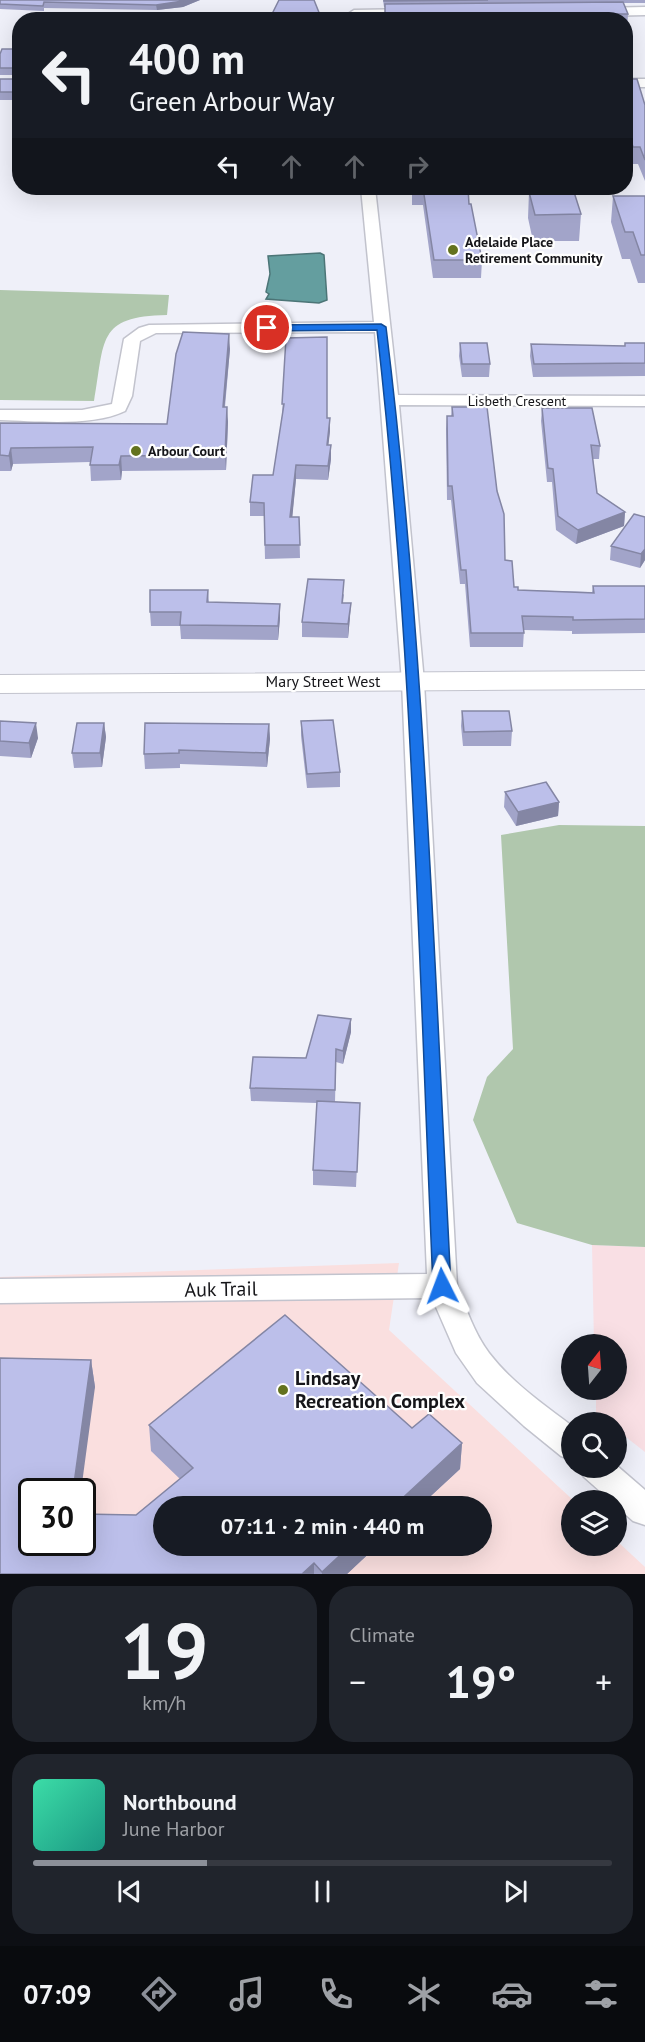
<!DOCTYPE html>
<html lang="en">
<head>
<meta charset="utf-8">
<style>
	:root { --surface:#171b24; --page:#20242c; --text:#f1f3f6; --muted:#9ea1a6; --line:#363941; --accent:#8c9099 }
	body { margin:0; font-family:"PT Sans",sans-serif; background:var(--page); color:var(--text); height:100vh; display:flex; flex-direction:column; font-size:22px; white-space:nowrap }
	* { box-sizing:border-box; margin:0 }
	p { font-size:20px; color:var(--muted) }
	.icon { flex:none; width:33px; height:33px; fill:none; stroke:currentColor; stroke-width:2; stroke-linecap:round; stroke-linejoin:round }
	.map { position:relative; height:1574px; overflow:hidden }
	.details { display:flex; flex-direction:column; gap:12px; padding:12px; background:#0d0f14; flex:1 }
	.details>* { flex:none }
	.guide { position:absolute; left:12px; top:12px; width:621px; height:183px; border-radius:24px; box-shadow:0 6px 24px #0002; background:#171b24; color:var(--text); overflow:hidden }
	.needle { width:39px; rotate:17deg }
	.controls { position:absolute; left:561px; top:1334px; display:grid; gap:12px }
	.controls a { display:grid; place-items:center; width:66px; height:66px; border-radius:50%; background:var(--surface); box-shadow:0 6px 24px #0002; font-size:30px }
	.speed { position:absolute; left:18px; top:1478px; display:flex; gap:12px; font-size:30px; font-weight:700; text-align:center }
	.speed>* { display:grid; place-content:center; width:78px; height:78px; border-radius:50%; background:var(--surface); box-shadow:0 6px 24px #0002; line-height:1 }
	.speed .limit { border:3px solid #111; border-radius:9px; background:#fff; color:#111 }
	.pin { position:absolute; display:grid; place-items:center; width:51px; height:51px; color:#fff; margin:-26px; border:3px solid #fff; border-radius:50%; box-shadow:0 2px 6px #0007 }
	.me { position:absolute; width:66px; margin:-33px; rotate:357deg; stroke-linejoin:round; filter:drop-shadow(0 0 4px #0008) }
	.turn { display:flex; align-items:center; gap:21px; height:126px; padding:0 18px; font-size:27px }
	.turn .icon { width:78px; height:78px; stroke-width:2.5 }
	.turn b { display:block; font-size:42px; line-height:51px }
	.lanes { display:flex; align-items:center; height:57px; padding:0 18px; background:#0003; justify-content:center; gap:30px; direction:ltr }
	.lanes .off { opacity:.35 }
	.big { font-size:45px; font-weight:600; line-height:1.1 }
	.details .card { flex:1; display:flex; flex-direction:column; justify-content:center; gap:9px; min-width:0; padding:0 21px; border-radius:24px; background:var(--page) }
	.details .dial { align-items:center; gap:0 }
	.dial b { font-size:78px; line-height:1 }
	.song { display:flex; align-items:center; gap:18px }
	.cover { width:72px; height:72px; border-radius:9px; background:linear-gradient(135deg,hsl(160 70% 55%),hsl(170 70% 35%)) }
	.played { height:6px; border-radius:3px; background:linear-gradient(90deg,var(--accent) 30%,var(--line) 30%) }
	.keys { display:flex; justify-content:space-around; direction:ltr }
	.heat { display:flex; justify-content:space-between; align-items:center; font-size:33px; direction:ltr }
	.details .tiles { flex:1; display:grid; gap:12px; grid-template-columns:1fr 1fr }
	.card:last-child { grid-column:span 2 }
	.trip { position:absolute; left:153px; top:1496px; width:339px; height:60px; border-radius:30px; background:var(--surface); box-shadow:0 6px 24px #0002; font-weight:600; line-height:60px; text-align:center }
	.dock { display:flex; height:96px; justify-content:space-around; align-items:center; background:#090b0e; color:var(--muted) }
	.dock .icon { width:42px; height:42px }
	.dock .on { color:var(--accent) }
	.dock b { font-size:27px; color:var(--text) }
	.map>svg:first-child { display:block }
</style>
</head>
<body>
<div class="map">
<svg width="645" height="1574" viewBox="0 0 645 1574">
	<rect width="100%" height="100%" fill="#eff0f9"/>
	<path fill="#fadfdf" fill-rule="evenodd" d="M399,1263L389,1330L573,1500L572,1545H616L617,1541L645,1567V1574H0V1277ZM32,1491H82V1542H32ZM164,1506H482V1545H164Z"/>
	<path fill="#f9dfe4" d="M592,1245L645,1247V1452L617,1430L616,1422H607L596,1414V1389H616V1344H594Z"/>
	<path fill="#b0c7ad" d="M0,290L169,295L167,315C96,316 105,341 94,401L0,400Z
		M559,825L645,826V1247L592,1245L517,1223L473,1120L487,1077L513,1049L501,835Z"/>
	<path fill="#649e9f" stroke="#4c7577" stroke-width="1.5" d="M320,253L324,255L327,300L319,303L266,299L269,294L266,292L270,274L268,256Z"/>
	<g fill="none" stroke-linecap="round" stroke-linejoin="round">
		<g stroke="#c2c3cd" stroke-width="3">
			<path id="street" d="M645,7V15L599,16L593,12L599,8Z
				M416,9L422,13L420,15L354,18L348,14L354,10Z
				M626,79H645V87H626Z
				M361,188H375L398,395L645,396V406L399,405L424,682L457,1286C466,1308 474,1333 489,1353C511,1382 543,1404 572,1426V1460L561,1456L524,1426L477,1383L456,1353L432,1298L0,1303V1279L427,1274L402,682L375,332L156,333L140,341L132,396L125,411C92,427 37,421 0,420V410H82L112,404L124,339L139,328L149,325L374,322Z
				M616,1465L645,1490V1525L633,1521L616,1506V1500H610L584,1477L579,1467Z"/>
		</g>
		<g stroke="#c2c3cd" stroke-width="2">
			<path id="secondary" d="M645,671V689L0,693V675Z"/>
		</g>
		<use href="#street" fill="#fff" fill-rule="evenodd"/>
		<use href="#secondary" fill="#fff" fill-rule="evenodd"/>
	</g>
	<path fill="#a2a4c9" d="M0,0H200L183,7L157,10L44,8V11L0,9Z
		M383,0H645V3H623L628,14L627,30H626V20H385V7H384Z
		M20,49V75H0V54Z
		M626,71L645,105V181L638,164H631L626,146Z
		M0,79H20V100H0Z
		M283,188H317V195H283Z
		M412,188H468L469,204L482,260L481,278H433L423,205H412Z
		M529,192L581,214L579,241H533L528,218Z
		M613,196H645V283H638L630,259H622L611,222Z
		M286,338L327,418L330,431L328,445L331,459L328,480L296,479L292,517H299L300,558L265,559L264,516H250V502L273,475L282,416Z
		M460,343L490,364L489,377H462L459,356Z
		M645,343V376L533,377L530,356L531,344L625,346Z
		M230,349L225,407L228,422L226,470L122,471L121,480L91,481L90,462L13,464L11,471H0V423L167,424Z
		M452,407L514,587L518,590L592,592L593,586H645V633L572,634V631L524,630L523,647H470L465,584H460L451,500H447L446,429L447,416H451Z
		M542,408L600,446L599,459H593L597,493L625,512L624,526L576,544L556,530L552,482H547L541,421Z
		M645,517V560L640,568L610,560L611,546Z
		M208,590L209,602L280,618L278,640L181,639L180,626H151L150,612Z
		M344,594L343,603L350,617L348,638L302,637V622Z
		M462,711L512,731L511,746H463L461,726Z
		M0,721L38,738L31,758L0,756Z
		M301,721L340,772V787L307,788L301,736Z
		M104,723L106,737L102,767L74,768L72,753Z
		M269,724L270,739L267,767L180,764V768L145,769L144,754Z
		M505,792L559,802L558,816L516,826L504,807Z
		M351,1019V1032L343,1064L336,1062L335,1102L360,1103L356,1187L313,1185V1170L317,1103L251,1101L250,1088L306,1058Z
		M91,1360L95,1387L32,1542L136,1515L180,1479L151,1451L149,1425L412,1428L462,1443L460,1469L420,1506H164L378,1545L347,1574H0Z"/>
	<path fill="#8486a4" d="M187,0H200L183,7L157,10L156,5Z
		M229,334L230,349L223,422V407Z
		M227,407L228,422L226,470L225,455Z
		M330,418V431L327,458V445Z
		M331,445V459L328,480V466Z
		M11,448L13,464L11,471L9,456Z
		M121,456L122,471L121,480L119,465Z
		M296,465V479L291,531L290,517Z
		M625,512L624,526L576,544L578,530Z
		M645,549V560L640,568L641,554Z
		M351,603L350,617L348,638V624Z
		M280,604V618L278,640V626Z
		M36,723L38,738L31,758L29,743Z
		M104,723L106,737L102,767L100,753Z
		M269,724L270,739L267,767L266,753Z
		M559,802L558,816L516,826L518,812Z
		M351,1019V1032L343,1064V1051Z
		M91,1360L95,1387L81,1491H73Z
		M462,1443L460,1469L420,1506H394Z
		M351,1545H378L347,1574H322V1572Z
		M314,1563V1574H302Z"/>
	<path fill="#bcbfea" stroke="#8486a4" stroke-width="1.5" d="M0,0H187L183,1L156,5L44,2L43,6L0,4Z
		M279,0H314L322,20H269Z
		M384,0H488L384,1Z
		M623,2L628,14H607L609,20H391L392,16H385V4Z
		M2,49H20V68H0V54Z
		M626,71L631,79H637L645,105V160L640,147H633L626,124Z
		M0,79H20V92H0Z
		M423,188H468L469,204H471L482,260H434Z
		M529,192H574L581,214L535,215Z
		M613,196H645V255H641L633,232H625Z
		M183,332L229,334L223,407H227L225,455L121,456L119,465H90L93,447L11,448L9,456L0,455V423L167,424L176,354Z
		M327,337V418H330L327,445H331L328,466L296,465L290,517H299L300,545H265L264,503L250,502L253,475H273L284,404H282L286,338Z
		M460,343H487L490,364H462Z
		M625,343H645V363L534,364L531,344L625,346Z
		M452,407H487L497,491L504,514L505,560L512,561L514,587H518V590L594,593L593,586H645V619L573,620V617L522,616L524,633H471L466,570H461L452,486H448L447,416H453Z
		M542,408H592L600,446L591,445L597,493L625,512L578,530L558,516L553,469L548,468Z
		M634,514L645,517V549L641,554L611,546Z
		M308,579L344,580L342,603H351L348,624L302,622Z
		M150,590H208L207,602L280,604L278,626L180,625L181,612H150Z
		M462,711H509L512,731L464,732Z
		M333,720L340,772L307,774L301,721Z
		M0,721L36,723L29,743L0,741Z
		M77,723H104L100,753H72Z
		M145,723L269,724L266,753L179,750V753L144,754Z
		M546,782L559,802L518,812L505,792Z
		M318,1015L351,1019L343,1051L336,1049L335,1090L250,1088L253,1057L306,1058Z
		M317,1101L360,1103L357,1172L313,1170Z
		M285,1315L412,1428L429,1414L462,1443L394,1506H164V1545H351L322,1572L314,1563L302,1574H0V1358L91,1360L73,1491H32V1542H82V1514L136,1515L193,1468L149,1425Z"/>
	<path fill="#1a73e8" stroke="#114b97" stroke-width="1.5" d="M381,324L386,327C425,645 434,966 451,1286L448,1291L442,1294L436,1291L433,1286C419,968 413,647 377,330L267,331L262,328L267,325Z"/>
	<g fill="#63721e" stroke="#fefefe" stroke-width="2">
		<circle cx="453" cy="250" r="6"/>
		<circle cx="136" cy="451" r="6"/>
		<circle cx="283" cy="1390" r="6"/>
	</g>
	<g text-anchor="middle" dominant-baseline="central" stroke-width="4.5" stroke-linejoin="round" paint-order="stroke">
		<g font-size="14" font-weight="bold" fill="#151519" stroke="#fefefe" text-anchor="start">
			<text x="465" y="242">Adelaide Place<tspan x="465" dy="16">Retirement Community</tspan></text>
			<text x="148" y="451">Arbour Court</text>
		</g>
		<g font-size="14" fill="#151519" stroke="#fefefe">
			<text x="517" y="401">Lisbeth Crescent</text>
		</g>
		<g font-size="16" fill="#151519" stroke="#fefefe">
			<text x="323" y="681">Mary Street West</text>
		</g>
		<g font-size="20" fill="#151519" stroke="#fefefe">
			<text transform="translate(221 1289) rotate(-1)">Auk Trail</text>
		</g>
		<g font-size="20" font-weight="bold" fill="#151519" stroke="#fefefe" text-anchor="start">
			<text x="295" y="1378">Lindsay<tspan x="295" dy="23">Recreation Complex</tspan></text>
		</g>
	</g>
</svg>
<div class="controls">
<a><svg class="needle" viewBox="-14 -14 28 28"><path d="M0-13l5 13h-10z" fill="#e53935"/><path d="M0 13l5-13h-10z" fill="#9ea1a6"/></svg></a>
<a><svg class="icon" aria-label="search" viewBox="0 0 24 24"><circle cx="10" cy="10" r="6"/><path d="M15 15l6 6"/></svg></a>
<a><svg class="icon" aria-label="layers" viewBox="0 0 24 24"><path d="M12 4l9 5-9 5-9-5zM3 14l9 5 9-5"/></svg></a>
</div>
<div class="speed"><div class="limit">30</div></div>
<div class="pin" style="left:267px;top:328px;background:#d93025"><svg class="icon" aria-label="arrive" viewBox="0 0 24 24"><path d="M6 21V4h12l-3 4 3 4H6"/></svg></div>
<svg class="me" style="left:442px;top:1286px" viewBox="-20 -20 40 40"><path d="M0-17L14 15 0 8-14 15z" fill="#1a73e8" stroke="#fff" stroke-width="4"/></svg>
<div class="trip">07:11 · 2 min · 440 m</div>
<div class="guide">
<div class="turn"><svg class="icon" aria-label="left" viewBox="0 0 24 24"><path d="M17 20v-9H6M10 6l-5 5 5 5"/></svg><div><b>400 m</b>Green Arbour Way</div></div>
<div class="lanes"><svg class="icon" aria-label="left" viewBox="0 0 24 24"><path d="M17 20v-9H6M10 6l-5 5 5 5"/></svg><svg class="icon off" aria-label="ahead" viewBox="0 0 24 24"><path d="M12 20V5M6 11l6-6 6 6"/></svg><svg class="icon off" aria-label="ahead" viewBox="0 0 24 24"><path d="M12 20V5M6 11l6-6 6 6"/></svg><svg class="icon off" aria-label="right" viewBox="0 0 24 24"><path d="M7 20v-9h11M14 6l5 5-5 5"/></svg></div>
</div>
</div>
<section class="details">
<div class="tiles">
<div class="card dial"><b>19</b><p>km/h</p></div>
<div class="card"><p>Climate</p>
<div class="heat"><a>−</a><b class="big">19°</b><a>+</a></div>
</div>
<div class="card">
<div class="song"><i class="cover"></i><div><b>Northbound</b><p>June Harbor</p></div></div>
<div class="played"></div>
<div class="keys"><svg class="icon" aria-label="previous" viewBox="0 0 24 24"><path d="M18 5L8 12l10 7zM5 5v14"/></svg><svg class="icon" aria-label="pause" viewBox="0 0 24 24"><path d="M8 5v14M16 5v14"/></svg><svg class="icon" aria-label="next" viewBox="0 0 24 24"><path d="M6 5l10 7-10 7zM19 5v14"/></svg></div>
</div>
</div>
</section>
<nav class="dock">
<b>07:09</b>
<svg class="icon on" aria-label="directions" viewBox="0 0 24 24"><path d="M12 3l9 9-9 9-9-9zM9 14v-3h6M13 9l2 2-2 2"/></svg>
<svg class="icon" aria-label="music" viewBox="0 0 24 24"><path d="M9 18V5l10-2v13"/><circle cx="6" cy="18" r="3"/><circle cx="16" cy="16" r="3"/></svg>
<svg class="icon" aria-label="phone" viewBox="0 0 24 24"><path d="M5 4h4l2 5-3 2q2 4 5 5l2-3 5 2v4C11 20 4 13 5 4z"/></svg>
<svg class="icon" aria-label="climate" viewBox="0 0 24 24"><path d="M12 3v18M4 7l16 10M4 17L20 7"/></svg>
<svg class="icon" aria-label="car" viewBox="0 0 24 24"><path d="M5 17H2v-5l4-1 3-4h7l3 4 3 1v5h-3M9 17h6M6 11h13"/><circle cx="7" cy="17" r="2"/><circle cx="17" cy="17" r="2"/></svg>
<svg class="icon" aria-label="filters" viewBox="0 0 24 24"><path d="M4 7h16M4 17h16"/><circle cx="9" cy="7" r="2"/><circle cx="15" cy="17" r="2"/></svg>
</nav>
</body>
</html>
